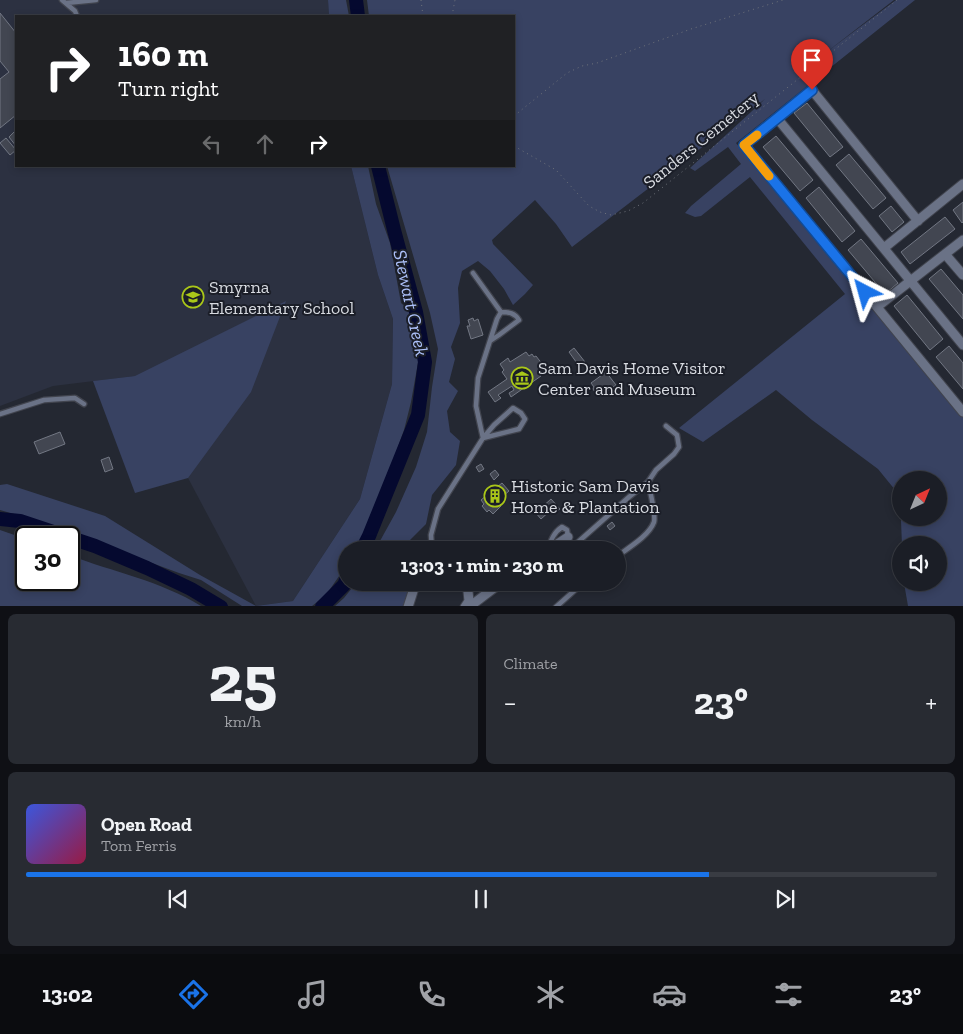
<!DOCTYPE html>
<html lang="en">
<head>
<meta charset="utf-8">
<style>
	:root { --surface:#1b1e26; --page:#282b32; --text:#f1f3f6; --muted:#a0a2a7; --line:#393c43; --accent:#1a73e8 }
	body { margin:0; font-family:"Zilla Slab",serif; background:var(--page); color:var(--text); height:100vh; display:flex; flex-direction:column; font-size:19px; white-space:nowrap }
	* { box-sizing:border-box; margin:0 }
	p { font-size:16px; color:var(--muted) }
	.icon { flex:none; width:28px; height:28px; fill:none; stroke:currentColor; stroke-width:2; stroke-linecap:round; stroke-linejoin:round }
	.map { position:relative; height:606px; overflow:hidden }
	.side { display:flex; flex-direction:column; gap:8px; padding:8px; background:#0f1015; flex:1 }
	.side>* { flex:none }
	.guide { position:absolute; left:15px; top:15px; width:500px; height:152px; border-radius:0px; box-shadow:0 2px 8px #0003,0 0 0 1px var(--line); background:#202124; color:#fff; overflow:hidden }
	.needle { width:32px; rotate:43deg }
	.controls { position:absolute; left:892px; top:471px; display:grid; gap:10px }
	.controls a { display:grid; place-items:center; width:55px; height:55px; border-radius:50%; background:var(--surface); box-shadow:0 2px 8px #0003,0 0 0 1px var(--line); font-size:25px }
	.speed { position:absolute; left:15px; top:526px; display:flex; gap:10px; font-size:25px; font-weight:700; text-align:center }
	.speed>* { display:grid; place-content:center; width:65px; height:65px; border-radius:50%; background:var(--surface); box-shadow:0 2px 8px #0003,0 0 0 1px var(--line); line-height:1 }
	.speed .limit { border:2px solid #111; border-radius:8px; background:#fff; color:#111 }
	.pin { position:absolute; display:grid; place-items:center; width:42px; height:42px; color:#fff; margin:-51px -21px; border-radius:50% 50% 50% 0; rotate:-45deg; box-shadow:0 0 5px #0007 }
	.pin .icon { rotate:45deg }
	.me { position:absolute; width:55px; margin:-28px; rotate:321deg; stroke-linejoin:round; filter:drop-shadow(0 0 4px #0008) }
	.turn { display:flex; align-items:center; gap:18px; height:105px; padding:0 20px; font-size:22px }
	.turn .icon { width:65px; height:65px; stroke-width:2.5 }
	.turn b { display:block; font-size:35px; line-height:42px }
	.lanes { display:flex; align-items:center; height:48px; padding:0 20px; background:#0003; justify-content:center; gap:25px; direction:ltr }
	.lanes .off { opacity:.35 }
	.big { font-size:38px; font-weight:800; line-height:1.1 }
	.side .tile { flex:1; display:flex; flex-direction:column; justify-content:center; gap:8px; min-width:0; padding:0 18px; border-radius:8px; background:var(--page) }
	.side .dial { align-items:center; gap:0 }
	.dial b { font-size:65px; line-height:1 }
	.song { display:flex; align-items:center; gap:15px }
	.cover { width:60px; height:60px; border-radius:8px; background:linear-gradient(135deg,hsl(230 70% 55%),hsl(340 70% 35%)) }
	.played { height:5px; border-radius:2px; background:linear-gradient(90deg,var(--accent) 75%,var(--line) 75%) }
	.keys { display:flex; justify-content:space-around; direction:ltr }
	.heat { display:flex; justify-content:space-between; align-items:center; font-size:28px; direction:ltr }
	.side .tiles { flex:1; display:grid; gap:8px; grid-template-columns:1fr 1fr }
	.tile:last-child { grid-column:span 2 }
	.trip { position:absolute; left:338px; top:541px; width:288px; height:50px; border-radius:25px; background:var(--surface); box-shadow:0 2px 8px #0003,0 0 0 1px var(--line); font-weight:800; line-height:50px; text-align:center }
	.tab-bar { display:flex; height:80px; justify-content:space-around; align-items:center; background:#0b0c0f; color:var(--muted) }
	.tab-bar .icon { width:35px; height:35px }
	.tab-bar .on { color:var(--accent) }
	.tab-bar b { font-size:22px; color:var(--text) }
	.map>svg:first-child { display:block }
</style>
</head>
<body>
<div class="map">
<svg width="963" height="607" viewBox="0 0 963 607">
	<rect width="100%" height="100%" fill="#242832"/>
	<path fill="#2c3141" d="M0,0H328L329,16H16V166H351L378,275L393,319L392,384L360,499L293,601L256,606L188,478L135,376L53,386L0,406Z"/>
	<path fill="#384262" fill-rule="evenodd" d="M328,0H346L349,16H329Z
		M367,0H894L824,54L896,0H915L736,143L866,302L963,414V606H908L904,583L939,582V545H902L900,496L878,469L812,420L776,390L703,442L679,428L845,294L750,177L701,216L695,217L685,213L691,206L741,164L728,147L695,171L690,168L765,99L572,247L556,224L535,200L492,240L493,244L533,285L525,294L513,305L504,289L490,271L478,261L462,271L458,288L460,323L451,347L455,359L449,382L458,391L447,411L450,432L460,441L456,465L432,495L426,524L403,547L398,550H375L396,512L416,467L427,432L432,387L438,349L430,313L387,166H514V16H369ZM901,480H939V518H901Z
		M351,166H368L376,204L390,243L401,303L412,313V323L419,357L411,402L404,430L369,528L356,550H346V566L326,595L312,606H242L201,580L179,573L38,521L0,510V485L7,484L105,516L200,575L256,606L293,601L360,499L392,384L393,319L378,275Z
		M286,301L251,392L188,478L135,493L93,381L135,376Z
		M0,530L26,539V580H69V555C113,572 161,581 201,606H0Z
		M356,583H413L405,606L334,607L344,598Z"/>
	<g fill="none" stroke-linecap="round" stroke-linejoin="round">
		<path stroke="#05092f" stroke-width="14" d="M356,0L358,16
			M0,519L20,521L95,546L147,568L191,589L221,607
			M362,550L369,536L418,415L425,362L416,312L394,230L378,166
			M322,607L344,585L346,580"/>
	</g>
	<path fill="#424651" stroke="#727783" d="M0,13L16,33V86L15,87L16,88V115L0,128V79L9,72L0,61Z
		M807,103L843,147L830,157L794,113Z
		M14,132L16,134V146L9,137Z
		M776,136L813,180L800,191L763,147Z
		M6,138L16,150L10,155L0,143Z
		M849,154L886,198L873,209L836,165Z
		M819,187L855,231L842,242L806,198Z
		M963,202V222L962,223L953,210Z
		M891,206L904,222L892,232L879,216Z
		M945,217L955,229L910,264L901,252Z
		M861,239L898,283L885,294L848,250Z
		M941,269L963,295V319L929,279Z
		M907,295L943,339L930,350L894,306Z
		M473,318L474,321L478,319L483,335L471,339L467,326H470L468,320Z
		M949,346L963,363V389L936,357Z
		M574,348L585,362L579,366L569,352Z
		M526,352L529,356L532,354L534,357L536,356L546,369L539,374L541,376L511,397L509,393L514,390L512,386L498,395L501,398L495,402L488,392L507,379L502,372L504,370L500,364L508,358L510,362Z
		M606,372L616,385L600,396L597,391L595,392L593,389L594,387L591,383Z
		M60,432L65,444L39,454L34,442Z
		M109,457L113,469L105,472L101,460Z
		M481,464L484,469L479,472L476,467Z
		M495,470L499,475L494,480L490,474Z
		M502,483L509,491L497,501L501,506L493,514L489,510L487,512L482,506L484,504L481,500Z
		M551,499L560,509L554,514L551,510L541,519L535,512L540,507L541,508Z
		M635,503L639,507L633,512L630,507Z
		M612,522L615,526L610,530L607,526Z
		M588,541L592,545L587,549L583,545Z"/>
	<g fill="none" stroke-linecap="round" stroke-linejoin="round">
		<g stroke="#41444e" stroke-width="7">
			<path id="lane" d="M62,0L75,11L77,16
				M66,3L96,0
				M473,273L501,312L497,319L478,378L476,406L483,438
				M490,341L499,335L519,320C515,313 509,312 501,312
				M0,414L44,400L75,398L84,404
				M548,549C551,540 554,532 562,527L567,530L568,537
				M432,550L431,535L438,509L483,438L494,425L513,408L521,413L525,419L519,429L483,438
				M569,550L629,497L648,482
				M616,557C628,548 649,536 654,522C656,514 650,491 648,482L656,470L674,454L679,447L677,435L666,426
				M556,607L584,582"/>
		</g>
		<g stroke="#41444e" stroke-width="11">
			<path id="street" d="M777,118L963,345
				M918,221L812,90L744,145L963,412
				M884,248L963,184
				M945,254L963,275
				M877,307L963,240
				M548,550L568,537
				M408,607L416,582
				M465,607L469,601L467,582
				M469,607L502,582"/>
		</g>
		<path stroke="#6f737b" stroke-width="1" stroke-dasharray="1 4" stroke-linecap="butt" d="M421,0L423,16
			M452,16L455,0
			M514,116L567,73L582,66L597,63L691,29L783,0
			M514,146L556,170L589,206L600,212L611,215L628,211L643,203L897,0"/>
		<use href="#lane" stroke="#6a7286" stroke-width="4.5"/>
		<use href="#street" stroke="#6a7286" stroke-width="9"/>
	</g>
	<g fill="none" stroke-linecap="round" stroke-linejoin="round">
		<g stroke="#114b97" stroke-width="12">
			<path id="route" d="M812,90L744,145L865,292"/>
		</g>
		<use href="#route" stroke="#1a73e8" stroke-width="9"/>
		<path stroke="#f59e0b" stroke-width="9" d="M757,135L744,145L769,176"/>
	</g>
	<defs>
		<g id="school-ring" transform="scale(1.125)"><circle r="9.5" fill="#1b1e28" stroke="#aac719" stroke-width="1.5"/><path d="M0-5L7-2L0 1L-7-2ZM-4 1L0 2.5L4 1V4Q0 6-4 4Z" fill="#aac719"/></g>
		<g id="museum-ring" transform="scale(1.125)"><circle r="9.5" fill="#1b1e28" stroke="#aac719" stroke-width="1.5"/><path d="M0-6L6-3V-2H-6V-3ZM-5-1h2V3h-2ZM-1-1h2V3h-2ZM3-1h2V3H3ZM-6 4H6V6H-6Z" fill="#aac719"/></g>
		<g id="building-ring" transform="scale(1.125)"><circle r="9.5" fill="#1b1e28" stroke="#aac719" stroke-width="1.5"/><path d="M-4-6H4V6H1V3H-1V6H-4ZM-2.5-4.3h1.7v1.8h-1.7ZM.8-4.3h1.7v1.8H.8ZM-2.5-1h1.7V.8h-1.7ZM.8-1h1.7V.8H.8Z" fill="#aac719"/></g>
	</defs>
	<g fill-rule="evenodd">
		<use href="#school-ring" x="193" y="297"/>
		<use href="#museum-ring" x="522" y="378"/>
		<use href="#building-ring" x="495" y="496"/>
	</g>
	<g text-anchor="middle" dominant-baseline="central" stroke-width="4" stroke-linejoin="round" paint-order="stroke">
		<g font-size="18" fill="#d7dae0" stroke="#1b1e28">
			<text transform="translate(701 140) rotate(-39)">Sanders Cemetery</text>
		</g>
		<g font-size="18" fill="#d7dae0" stroke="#1b1e28" text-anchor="start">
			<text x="209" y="287">Smyrna<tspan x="209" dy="21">Elementary School</tspan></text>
			<text x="538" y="368">Sam Davis Home Visitor<tspan x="538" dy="21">Center and Museum</tspan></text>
			<text x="511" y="486">Historic Sam Davis<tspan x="511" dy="21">Home &amp; Plantation</tspan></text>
		</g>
		<g font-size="19" font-style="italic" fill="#acc0f9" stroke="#1b1e28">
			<text transform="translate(411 303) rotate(78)">Stewart Creek</text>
		</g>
	</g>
</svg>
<div class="controls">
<a><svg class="needle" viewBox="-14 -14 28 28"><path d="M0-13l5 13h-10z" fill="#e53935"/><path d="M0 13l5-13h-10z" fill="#a0a2a7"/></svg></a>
<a><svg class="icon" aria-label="sound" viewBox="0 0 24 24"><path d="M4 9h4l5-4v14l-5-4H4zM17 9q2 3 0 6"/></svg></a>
</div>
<div class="speed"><div class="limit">30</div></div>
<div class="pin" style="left:812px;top:90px;background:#d93025"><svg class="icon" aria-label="arrive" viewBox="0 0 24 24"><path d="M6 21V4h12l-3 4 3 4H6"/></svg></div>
<svg class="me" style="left:865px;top:292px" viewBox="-20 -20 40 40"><path d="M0-17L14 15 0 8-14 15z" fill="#1a73e8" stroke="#fff" stroke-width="4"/></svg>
<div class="trip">13:03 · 1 min · 230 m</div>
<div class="guide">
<div class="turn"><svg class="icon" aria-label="right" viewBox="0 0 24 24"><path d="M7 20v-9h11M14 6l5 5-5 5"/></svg><div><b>160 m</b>Turn right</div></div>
<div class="lanes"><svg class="icon off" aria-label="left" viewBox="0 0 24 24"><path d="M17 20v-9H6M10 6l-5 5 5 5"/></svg><svg class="icon off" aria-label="ahead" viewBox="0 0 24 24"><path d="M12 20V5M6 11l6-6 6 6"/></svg><svg class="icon" aria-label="right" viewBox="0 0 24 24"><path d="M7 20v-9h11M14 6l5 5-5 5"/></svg></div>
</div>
</div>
<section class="side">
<div class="tiles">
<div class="tile dial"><b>25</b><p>km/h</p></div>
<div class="tile"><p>Climate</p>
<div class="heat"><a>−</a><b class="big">23°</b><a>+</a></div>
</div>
<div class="tile">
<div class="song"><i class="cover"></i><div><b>Open Road</b><p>Tom Ferris</p></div></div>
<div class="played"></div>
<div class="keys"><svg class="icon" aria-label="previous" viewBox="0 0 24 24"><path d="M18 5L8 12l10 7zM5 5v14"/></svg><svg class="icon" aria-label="pause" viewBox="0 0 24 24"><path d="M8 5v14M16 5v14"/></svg><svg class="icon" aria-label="next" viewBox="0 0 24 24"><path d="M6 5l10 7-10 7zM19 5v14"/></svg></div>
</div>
</div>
</section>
<nav class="tab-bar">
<b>13:02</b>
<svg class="icon on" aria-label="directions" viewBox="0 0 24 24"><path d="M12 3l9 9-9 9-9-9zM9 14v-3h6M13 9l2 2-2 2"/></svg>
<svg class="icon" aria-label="music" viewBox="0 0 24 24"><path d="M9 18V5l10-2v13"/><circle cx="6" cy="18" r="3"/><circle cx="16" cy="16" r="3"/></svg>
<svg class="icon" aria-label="phone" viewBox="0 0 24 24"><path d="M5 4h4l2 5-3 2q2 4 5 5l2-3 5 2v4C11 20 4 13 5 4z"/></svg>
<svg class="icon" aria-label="climate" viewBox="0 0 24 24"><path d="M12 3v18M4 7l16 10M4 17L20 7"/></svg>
<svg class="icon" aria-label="car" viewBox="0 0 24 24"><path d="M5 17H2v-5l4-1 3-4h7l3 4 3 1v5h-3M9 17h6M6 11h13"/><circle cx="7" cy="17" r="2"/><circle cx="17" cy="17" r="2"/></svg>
<svg class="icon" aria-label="filters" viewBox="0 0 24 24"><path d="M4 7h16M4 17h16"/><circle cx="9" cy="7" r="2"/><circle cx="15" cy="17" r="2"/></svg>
<b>23°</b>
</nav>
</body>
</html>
